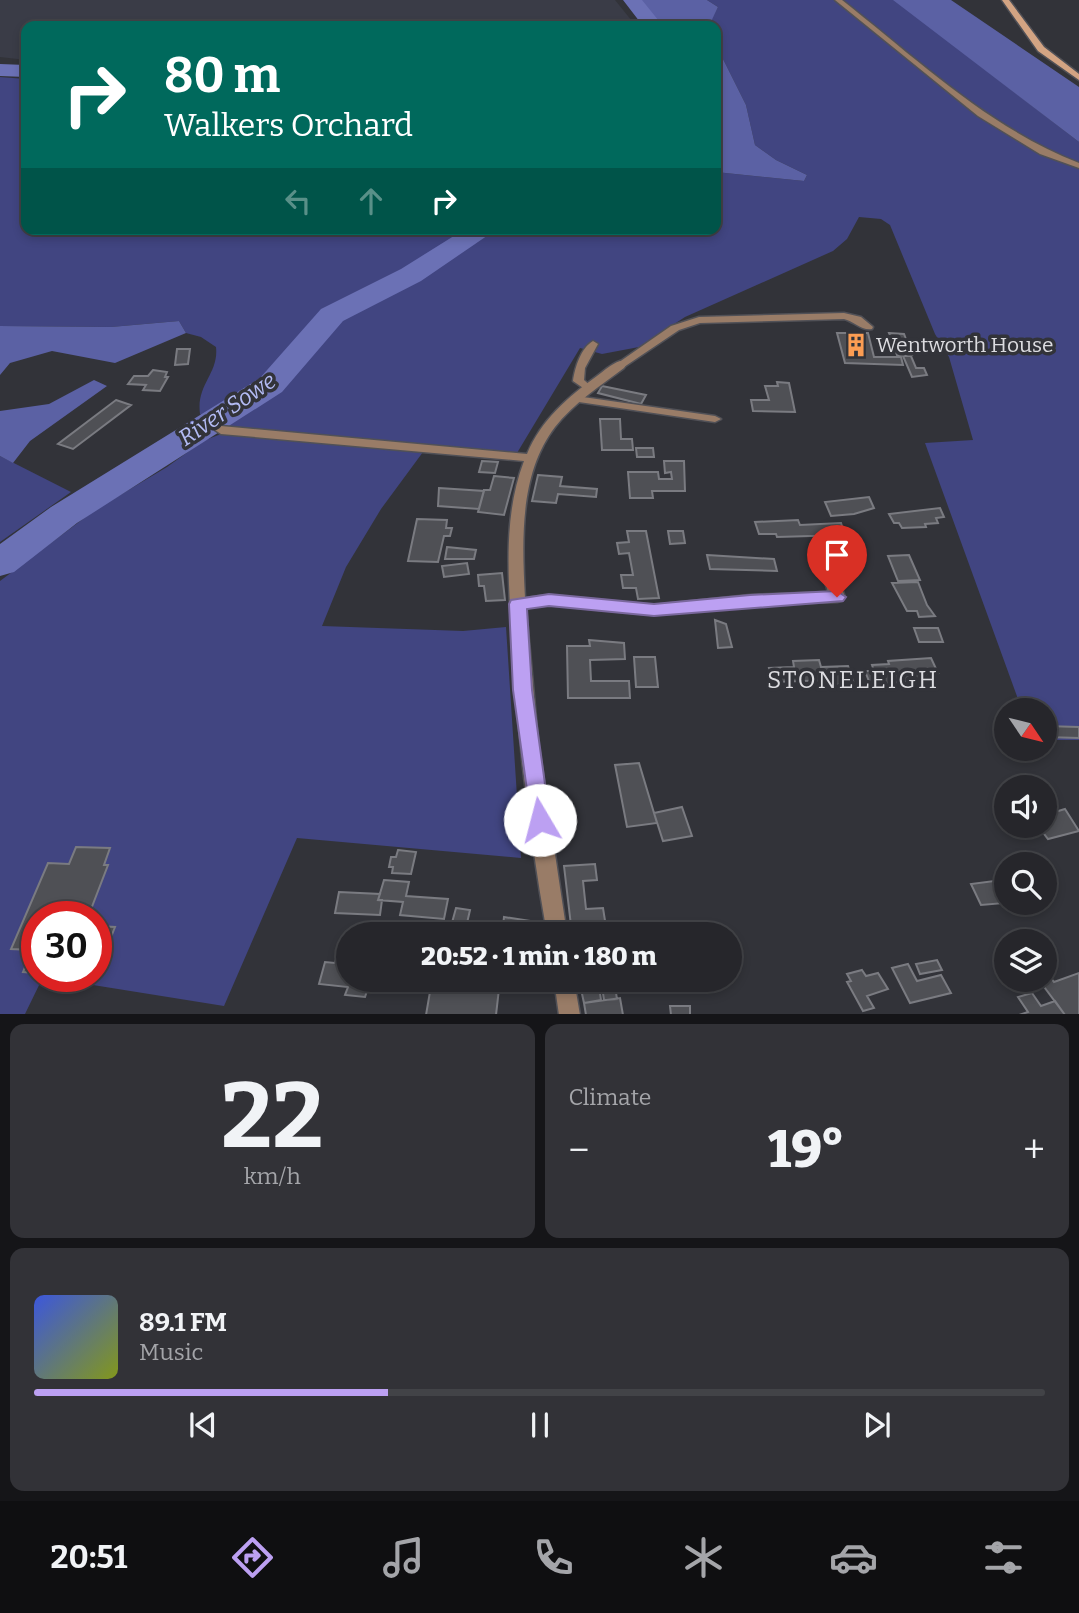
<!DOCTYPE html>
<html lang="en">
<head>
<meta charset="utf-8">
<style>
	:root { --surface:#26262b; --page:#323237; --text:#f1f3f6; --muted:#a4a5a9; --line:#424347; --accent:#bca0f2 }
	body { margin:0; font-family:Bitter,serif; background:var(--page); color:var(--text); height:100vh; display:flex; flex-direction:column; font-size:26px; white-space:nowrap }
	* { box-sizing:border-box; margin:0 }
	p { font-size:23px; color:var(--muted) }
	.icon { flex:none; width:38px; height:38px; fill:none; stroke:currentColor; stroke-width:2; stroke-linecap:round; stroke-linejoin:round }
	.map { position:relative; height:1014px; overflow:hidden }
	.drawer { display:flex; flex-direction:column; gap:10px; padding:10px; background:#151518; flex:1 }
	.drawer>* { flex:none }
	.banner { position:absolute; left:21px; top:21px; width:700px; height:214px; border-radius:14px; box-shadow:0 4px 10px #0003,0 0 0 2px var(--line); background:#00695c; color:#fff; overflow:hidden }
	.needle { width:46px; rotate:125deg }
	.controls { position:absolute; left:994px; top:698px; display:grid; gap:14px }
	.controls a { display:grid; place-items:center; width:63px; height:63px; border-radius:50%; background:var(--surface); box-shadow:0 4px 10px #0003,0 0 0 2px var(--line); font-size:35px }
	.speed { position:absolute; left:21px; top:901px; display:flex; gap:14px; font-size:35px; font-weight:700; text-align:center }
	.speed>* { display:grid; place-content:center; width:91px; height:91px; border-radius:50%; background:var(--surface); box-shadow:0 4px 10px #0003,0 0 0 2px var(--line); line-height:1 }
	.speed .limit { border:10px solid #d22; background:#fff; color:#111 }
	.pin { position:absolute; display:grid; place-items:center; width:60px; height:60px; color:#fff; margin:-72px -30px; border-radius:50% 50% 50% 0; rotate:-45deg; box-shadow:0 0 7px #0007 }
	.pin .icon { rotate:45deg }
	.me { position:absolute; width:77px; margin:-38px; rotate:352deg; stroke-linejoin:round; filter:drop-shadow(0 0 5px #0008) }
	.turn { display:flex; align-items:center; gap:24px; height:147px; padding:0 28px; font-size:32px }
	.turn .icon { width:91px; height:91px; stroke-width:2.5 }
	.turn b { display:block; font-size:49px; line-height:60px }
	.lanes { display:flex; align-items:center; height:66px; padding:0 28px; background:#0003; justify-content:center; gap:35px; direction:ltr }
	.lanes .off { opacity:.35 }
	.big { font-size:52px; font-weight:800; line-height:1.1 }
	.drawer .tile { flex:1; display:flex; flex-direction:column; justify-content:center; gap:10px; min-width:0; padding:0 24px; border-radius:14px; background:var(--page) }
	.drawer .dial { align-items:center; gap:0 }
	.dial b { font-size:91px; line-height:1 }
	.song { display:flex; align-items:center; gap:21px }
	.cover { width:84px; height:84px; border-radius:10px; background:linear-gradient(135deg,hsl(230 70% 55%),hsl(70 70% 35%)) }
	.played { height:7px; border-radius:4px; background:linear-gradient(90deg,var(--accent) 35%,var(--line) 35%) }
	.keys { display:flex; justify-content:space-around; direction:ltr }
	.heat { display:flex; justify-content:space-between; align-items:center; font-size:38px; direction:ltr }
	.drawer .tiles { flex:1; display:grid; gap:10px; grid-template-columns:1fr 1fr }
	.tile:last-child { grid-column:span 2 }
	.trip { position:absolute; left:336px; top:922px; width:406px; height:70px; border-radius:35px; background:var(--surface); box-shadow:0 4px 10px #0003,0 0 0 2px var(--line); font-weight:800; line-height:70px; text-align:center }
	.tab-bar { display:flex; height:112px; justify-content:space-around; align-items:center; background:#0f0f11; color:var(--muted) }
	.tab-bar .icon { width:49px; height:49px }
	.tab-bar .current { color:var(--accent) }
	.tab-bar b { font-size:32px; color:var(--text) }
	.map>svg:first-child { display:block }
</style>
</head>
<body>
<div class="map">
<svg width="1079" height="1015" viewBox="0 0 1079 1015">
	<rect width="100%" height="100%" fill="#323339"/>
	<path fill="#3a3c47" d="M0,0H615L636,26H26V60L0,57Z"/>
	<path fill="#414581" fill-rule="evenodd" d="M707,0H895L1079,142V740H1045V710H1022L925,443L973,440L949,357L935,334L890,225L881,219L859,217L847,239L833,251L685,317L639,347L602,354L580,348L517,453L218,428L200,414C196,384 219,374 216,347L201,337L186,333L179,321L111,327L0,326V77L26,79V229H716V172L804,181L807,175L776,160L755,145L746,105L716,45V26H708L718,7Z
		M221,434L423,452L381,509L346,567L322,626L463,631L506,627L521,858L297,838L224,1006L43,977L25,1014L0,1015V581L95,510L167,467L203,441ZM37,917H96V976H37Z
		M0,456L71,492L0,542Z"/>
	<path fill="#5b61a4" d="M632,0H707L718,7L709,26H653Z
		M893,0H951L1079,87V142Z
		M716,45L746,105L755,145L776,160L807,175L804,181L716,172Z
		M179,321L186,333L115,363L52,351L10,363L0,375V326L111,327Z
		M94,380L107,386L30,441L13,463L0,456V411L49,404Z"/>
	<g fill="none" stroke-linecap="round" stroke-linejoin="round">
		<path fill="#6b71b5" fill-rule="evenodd" d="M623,0H642L663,26H643Z
			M0,64L26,65V77L0,76Z
			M465,229H497L421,281L343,321L282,392L77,523L14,572L0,576V544L51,507L260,378L321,309L401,269Z"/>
	</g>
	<path fill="#4f5055" stroke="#7a7b81" stroke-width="2" d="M837,333H868L874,357H901L903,365L845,363Z
		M889,333L904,334L912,355H897Z
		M177,349H190L188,364L175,365Z
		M903,356H911L916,368H924L927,375L912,377Z
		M153,370L167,372L165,377H168L160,391L143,390L146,385L128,384L134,376H148Z
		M777,382L789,383L795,412L753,411L751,400H769L765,386H778Z
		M602,386L646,395L641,404L598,393Z
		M116,400L131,405L73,449L58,444Z
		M600,419H620L621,439H632L633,450H602Z
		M636,448H653L654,457H637Z
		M482,461L498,462L495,473L479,472Z
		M664,461H684L685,491H652L653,498H630L628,472H658L659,479H672L671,472L665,473Z
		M538,475L562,477L560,486L597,489L596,497L558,494L556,503L532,501Z
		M494,476L514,478L504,515L478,512L484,490H490Z
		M439,488L484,491L479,509L438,506Z
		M869,497L874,508L854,514L831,516L825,502Z
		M940,508L944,517L936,518L938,523L925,524L926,527L902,528L899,523H894L889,514Z
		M417,519L447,520L446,528H452L450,536H444L438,562L408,561Z
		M798,520L800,525L841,523L845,535L777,537L776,534H759L755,522Z
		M627,531H646L659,598L638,599L636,588H623L621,575H633L629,553L619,554L617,543L629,542Z
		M668,531H683L685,543L670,544Z
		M447,547L476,550L474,559H445Z
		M707,555L774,559L777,571L710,569Z
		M909,555L920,580L898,581L888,556Z
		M467,563L469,574L444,577L442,566Z
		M502,573L505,600L486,601L484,586H479L478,575Z
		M918,582L927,605L935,616L919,617L917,611H907L892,583Z
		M715,620L726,624L732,647L718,648Z
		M914,628H938L943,642H919Z
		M589,640L624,643L625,659L590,660L591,681H629L630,698H568L567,646H590Z
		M634,657H655L658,687H636Z
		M931,658L938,673L925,674L928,680L870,684L865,671H874L872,665L889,664L888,661Z
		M819,660L821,667L848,666L854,684L833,685L832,680L773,682L769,668L794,667L793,661Z
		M1045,726L1079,727V738L1045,737Z
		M639,763L657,823L627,827L615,765Z
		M682,807L692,836L663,841L654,813Z
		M1065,809L1079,831L1048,839L1038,826H1045V815Z
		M76,847L110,848L104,865H108L88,917H37V973L23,972L32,950L11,949L48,863L69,864Z
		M398,850L416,852L411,874L392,873L393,867H389L391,857H396Z
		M595,864L597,880L583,881L586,909L603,908L607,933L572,934L564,866Z
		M384,880L409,882L406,896L448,899L444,919L400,915L403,902L378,900Z
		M994,881L1005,903L981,905L971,884Z
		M339,892L380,894L378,900H382L380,915L335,913Z
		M456,908L470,910L465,932L450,930Z
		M504,917L531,921L529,934L487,932L488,924L503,926Z
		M96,926L115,927L100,965H96Z
		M341,940H348V980H390L388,990L368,988L365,997L345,995L348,987L319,984L325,962L335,963Z
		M937,960L942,970L920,974L916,964Z
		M908,964L917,981L941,975L951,993L910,1003L892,968Z
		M862,970L866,976L878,973L888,989L867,996L874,1008L863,1011L847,982L851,981L847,974Z
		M1045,970L1054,982L1079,973V1015H1065L1039,980H1045Z
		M432,980H500L496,1015H426Z
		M579,980H598L601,1000L584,1003Z
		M601,980H614L617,999L604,1000Z
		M1032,993L1041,1006L1055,1001L1065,1015H1019L1028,1012L1018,997Z
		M620,998L623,1015H586L584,1003Z
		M670,1006H690V1015H671Z"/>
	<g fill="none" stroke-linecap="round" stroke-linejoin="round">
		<g stroke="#515157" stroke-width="3">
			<path id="lane" d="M835,0H842C917,59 989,128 1079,163V168L1040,154L978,116Z
				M844,313L861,317L873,327L872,329C862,331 853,321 844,319L700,323L679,330L624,367H616L615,365L671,326L699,317Z
				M593,341L598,344L585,368L584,380L594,389L589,392L573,381C575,367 581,348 593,341Z
				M576,396L715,416L721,419L715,422L572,401L571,399L572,397Z"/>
		</g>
		<g stroke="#515157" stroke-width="3">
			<path id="street" d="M620,361L624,362L626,365L624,368C600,386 574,403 555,427C519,474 522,542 525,598L549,595L654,605L750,595L828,592L822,572L829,567L836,572L845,597L842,601L837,602L750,605L654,615L549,605L526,608L538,741L567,934H547C530,838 518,739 512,642C509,583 502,518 524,461L221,434L215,430L221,426L527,454C541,420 568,397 597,376C604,371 611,364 620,361Z
				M554,980H574L580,1015H559Z"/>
		</g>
		<g stroke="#515157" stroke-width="3">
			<path id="secondary" d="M1002,0H1009L1044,47L1079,74V80L1038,51Z"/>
		</g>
		<use href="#lane" fill="#997c67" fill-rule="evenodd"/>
		<use href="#street" fill="#997c67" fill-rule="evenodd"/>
		<use href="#secondary" fill="#d3a483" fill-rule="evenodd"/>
	</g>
	<path fill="#bca0f2" stroke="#7a689d" stroke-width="2" d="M837,591L846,597L843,601L654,616L549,606L527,609L532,690L550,820L547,826L540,828L532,826L513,690L509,604L511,600L549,594L654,604L750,595Z"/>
	<defs>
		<g id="building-bare" transform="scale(1.89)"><path d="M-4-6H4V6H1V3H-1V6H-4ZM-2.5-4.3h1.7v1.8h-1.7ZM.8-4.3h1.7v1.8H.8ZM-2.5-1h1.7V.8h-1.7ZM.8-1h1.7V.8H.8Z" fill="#fc9d53" stroke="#323339" stroke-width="2.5" paint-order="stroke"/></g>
	</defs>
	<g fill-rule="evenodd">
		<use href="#building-bare" x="856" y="345"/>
	</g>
	<g text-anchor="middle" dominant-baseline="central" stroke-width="7" stroke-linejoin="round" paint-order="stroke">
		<g font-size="21" fill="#dcdce0" stroke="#323339" text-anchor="start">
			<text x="876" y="345">Wentworth House</text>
		</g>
		<g font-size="23" font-style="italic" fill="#b3bbf4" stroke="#323339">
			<text transform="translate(227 409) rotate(-34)">River Sowe</text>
		</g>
		<g font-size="24" letter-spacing="2" fill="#dcdce0" stroke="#323339">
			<text x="853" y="680">STONELEIGH</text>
		</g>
	</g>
</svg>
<div class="controls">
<a><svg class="needle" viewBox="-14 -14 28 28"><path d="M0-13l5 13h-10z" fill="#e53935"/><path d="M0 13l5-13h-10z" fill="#a4a5a9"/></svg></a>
<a><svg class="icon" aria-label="sound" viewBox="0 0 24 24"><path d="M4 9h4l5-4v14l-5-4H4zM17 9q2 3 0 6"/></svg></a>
<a><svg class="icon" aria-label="search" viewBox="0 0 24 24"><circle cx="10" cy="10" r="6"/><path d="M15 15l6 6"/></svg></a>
<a><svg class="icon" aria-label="layers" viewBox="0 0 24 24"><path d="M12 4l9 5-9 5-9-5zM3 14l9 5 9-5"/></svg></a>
</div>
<div class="speed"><div class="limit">30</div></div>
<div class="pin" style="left:837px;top:597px;background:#d93025"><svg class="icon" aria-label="arrive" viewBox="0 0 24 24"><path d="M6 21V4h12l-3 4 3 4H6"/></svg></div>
<svg class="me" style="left:540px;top:820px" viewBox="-20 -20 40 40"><circle r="19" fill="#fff"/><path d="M0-13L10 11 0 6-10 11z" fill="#bca0f2"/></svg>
<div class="trip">20:52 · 1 min · 180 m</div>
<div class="banner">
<div class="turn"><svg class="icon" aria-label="right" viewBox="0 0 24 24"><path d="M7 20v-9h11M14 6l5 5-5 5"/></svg><div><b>80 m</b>Walkers Orchard</div></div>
<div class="lanes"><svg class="icon off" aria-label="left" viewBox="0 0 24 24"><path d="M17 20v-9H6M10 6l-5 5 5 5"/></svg><svg class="icon off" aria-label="ahead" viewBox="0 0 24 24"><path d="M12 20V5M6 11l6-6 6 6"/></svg><svg class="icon" aria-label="right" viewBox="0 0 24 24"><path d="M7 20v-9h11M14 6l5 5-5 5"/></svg></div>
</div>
</div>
<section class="drawer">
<div class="tiles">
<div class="tile dial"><b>22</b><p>km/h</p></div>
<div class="tile"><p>Climate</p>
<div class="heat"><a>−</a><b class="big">19°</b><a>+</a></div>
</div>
<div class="tile">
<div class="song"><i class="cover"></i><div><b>89.1 FM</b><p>Music</p></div></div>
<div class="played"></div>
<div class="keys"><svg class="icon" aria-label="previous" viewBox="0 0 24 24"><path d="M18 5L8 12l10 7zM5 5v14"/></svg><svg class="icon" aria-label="pause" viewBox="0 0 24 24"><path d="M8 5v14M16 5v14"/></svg><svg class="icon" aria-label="next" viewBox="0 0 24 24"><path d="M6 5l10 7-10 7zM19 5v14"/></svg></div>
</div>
</div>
</section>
<nav class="tab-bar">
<b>20:51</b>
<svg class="icon current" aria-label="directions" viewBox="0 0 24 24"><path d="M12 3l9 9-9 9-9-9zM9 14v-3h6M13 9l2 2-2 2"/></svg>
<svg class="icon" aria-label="music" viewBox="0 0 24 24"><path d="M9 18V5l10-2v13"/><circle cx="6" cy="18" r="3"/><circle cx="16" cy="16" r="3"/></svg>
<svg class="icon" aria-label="phone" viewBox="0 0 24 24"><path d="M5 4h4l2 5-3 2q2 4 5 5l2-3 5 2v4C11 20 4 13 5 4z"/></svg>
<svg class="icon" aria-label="climate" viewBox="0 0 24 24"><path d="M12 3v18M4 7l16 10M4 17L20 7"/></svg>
<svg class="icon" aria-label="car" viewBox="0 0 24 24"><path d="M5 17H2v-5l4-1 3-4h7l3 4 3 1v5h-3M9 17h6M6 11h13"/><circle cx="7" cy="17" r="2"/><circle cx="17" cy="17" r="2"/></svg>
<svg class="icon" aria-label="filters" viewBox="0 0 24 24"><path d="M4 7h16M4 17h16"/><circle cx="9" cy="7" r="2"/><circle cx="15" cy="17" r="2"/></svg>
</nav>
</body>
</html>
